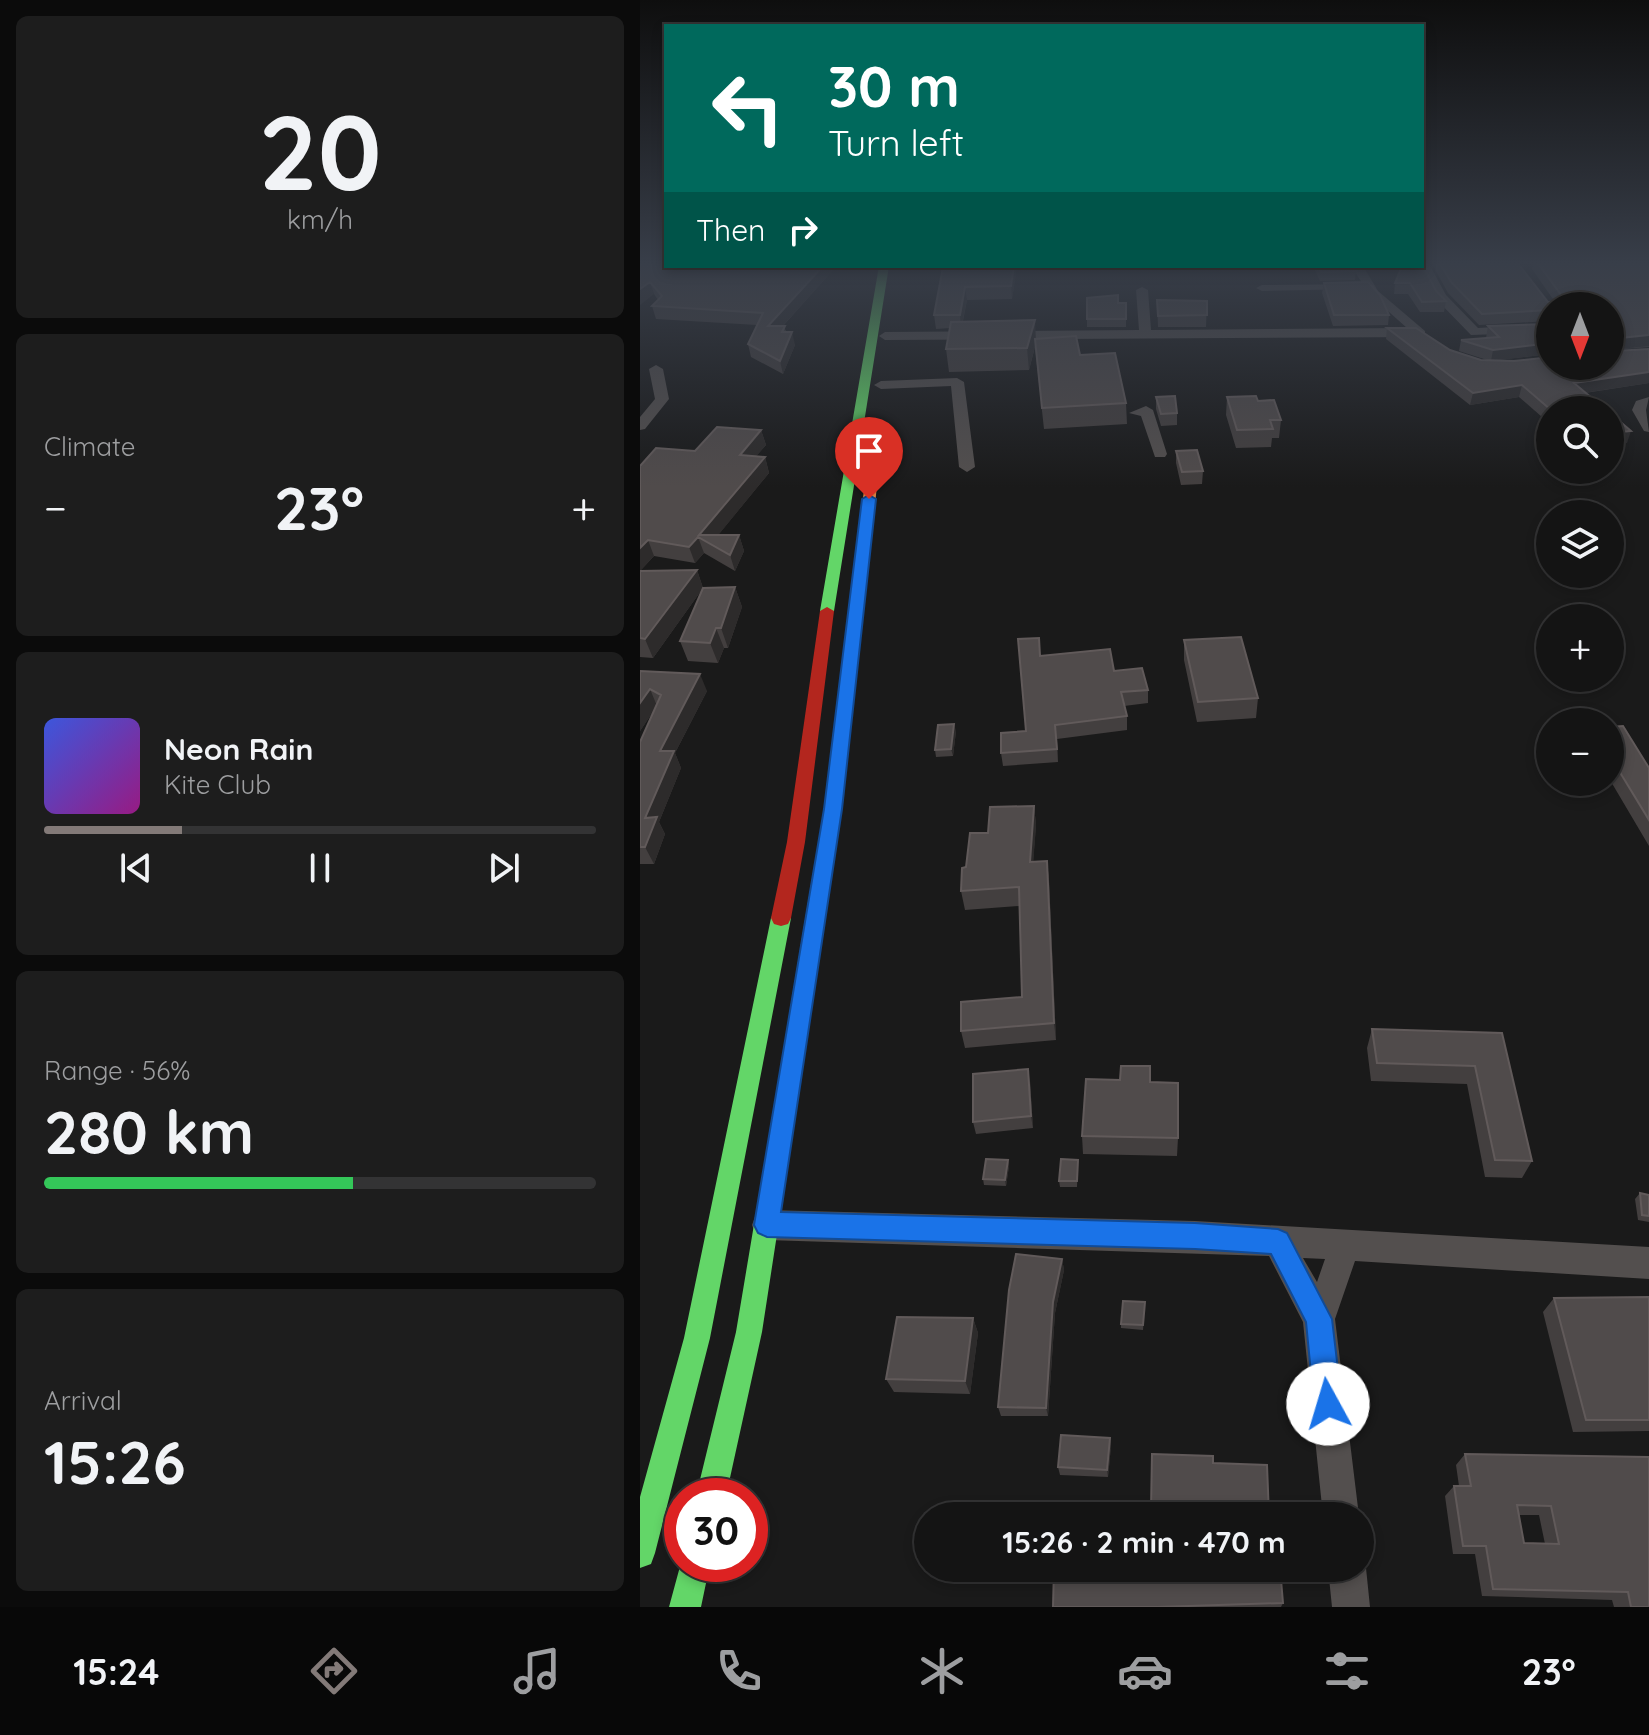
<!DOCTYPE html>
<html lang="en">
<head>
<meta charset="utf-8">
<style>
	:root { --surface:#141414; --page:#1d1d1d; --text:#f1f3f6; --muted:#9d9ea0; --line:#333334; --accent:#837a78 }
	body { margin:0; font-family:Quicksand,sans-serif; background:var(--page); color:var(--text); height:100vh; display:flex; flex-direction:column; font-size:30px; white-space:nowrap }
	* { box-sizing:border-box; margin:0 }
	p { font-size:26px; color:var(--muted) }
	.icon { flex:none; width:44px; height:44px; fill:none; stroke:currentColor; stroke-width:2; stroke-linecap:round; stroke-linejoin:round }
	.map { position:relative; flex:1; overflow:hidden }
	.side { display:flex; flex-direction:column; gap:16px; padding:16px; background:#0b0b0b; width:640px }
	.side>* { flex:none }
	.banner { position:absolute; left:24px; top:24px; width:760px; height:244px; border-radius:0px; box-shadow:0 4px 12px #0003,0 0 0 2px var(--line); background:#00695c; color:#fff; overflow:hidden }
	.needle { width:52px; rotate:180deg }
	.fabs { position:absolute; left:896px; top:292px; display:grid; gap:16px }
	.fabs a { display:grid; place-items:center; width:88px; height:88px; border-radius:50%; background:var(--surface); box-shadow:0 4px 12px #0003,0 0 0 2px var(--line); font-size:40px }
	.speed { position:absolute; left:24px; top:1478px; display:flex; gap:16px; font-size:40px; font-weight:700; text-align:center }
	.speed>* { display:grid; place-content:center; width:104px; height:104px; border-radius:50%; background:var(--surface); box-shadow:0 4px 12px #0003,0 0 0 2px var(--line); line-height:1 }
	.speed .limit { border:12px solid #d22; background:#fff; color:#111 }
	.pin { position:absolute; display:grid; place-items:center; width:68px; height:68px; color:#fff; margin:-82px -34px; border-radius:50% 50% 50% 0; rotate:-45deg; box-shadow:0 0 8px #0007 }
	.pin .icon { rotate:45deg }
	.me { position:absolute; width:88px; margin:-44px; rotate:354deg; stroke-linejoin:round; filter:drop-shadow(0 0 6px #0008) }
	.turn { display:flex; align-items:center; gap:28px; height:168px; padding:0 32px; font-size:36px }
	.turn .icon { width:104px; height:104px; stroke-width:2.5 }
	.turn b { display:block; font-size:56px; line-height:68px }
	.then { display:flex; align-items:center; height:76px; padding:0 32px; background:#0003; gap:16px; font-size:30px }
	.big { font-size:60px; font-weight:800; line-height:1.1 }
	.side .card { flex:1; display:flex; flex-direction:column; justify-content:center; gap:12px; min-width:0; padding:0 28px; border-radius:12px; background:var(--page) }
	.side .dial { align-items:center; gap:0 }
	.dial b { font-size:104px; line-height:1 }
	.song { display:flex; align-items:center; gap:24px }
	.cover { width:96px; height:96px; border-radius:12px; background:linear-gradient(135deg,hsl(230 70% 55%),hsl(310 70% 35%)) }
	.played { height:8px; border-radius:4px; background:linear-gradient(90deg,var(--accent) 25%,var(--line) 25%) }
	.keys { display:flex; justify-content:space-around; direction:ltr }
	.heat { display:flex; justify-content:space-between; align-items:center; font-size:44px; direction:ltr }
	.charge { height:12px; border-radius:6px; background:linear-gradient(90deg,#34c759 56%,var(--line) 0) }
	.trip { position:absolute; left:274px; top:1502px; width:460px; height:80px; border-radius:40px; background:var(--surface); box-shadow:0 4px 12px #0003,0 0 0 2px var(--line); font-weight:800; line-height:80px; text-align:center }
	.tab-bar { display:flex; height:128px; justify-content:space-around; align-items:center; background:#080808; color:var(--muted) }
	.tab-bar .icon { width:56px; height:56px }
	.tab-bar .selected { color:var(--accent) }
	.tab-bar b { font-size:36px; color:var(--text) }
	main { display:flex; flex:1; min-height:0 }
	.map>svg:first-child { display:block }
</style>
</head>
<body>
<main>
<section class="side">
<div class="card dial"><b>20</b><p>km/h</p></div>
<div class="card"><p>Climate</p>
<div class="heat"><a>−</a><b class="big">23°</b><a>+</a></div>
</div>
<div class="card">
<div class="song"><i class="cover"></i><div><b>Neon Rain</b><p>Kite Club</p></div></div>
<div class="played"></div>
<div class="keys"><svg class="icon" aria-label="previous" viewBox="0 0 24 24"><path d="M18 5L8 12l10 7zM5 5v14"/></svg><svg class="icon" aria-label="pause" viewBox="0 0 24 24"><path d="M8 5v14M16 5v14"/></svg><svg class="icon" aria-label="next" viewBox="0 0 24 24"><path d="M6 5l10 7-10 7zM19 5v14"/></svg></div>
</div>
<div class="card"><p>Range · 56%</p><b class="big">280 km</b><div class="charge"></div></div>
<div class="card"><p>Arrival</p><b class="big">15:26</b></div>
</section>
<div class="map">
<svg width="1009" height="1607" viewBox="0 0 1009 1607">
	<rect width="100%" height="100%" fill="#1a1a1a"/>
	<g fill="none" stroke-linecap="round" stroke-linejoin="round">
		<path fill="#534f4e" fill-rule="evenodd" d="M782,262H788L806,295L838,328L910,324V332L831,335L797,300L779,266H782Z
			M711,266H723L738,291L785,331V337L245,340L239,336L245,332L499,330L496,290L502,287L508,290L511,330L767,328L730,295Z
			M713,284L719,287L717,289L622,291L616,288L622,285Z
			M16,365L23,369L29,399L5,429L0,430V417L15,399L9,369Z
			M317,378L324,382L335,467L327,472L319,467L311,386L241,389L234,385L241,381Z
			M1009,397L1006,410L1009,432L1004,431L992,410L996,401Z
			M506,406L513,410L527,454L525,457H515L501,416L489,413Z
			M127,1210L555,1221L1009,1247V1279L715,1261L695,1319L719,1516H683L663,1322L629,1256L127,1240L116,1236L112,1225L116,1214ZM663,1258L685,1259L677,1282Z
			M720,1555L726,1568L730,1607H692L688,1568H720Z"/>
		<path fill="#63d668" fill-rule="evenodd" d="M239,266H249L194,611L187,615L180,611Z
			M178,894L185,897L188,902L122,1332L86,1496H56L96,1332L168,902L171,897Z
			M141,910L148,912L151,918L70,1338L15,1553L11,1564L0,1568V1497L44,1338L131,918L134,912Z
			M42,1559V1564H70L61,1607H29Z"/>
		<path fill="#ff974d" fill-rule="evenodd" d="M234,454L240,458L202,809L188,902L185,907L178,910L171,907L168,902L184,809L228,458Z"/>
		<path fill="#b3261e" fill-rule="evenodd" d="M187,607L194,611L165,842L151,918L148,924L141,926L134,924L131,918L147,842L180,611Z"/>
	</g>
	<path fill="#433f3f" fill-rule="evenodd" d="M0,262L192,266L193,270L143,326L155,345L143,374L111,357L108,344L117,325L16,319L12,306L18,300L14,294Z
		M791,262H877L908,302H915L892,269L893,262H1009V347L972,350L1009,383L945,393L966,410H910V424L879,397L830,405L746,339L747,328L810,350L841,360H847L819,351L821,340L846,338L848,326L910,324V354L857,360L970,366L910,306V321L839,325L808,293Z
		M325,266H376V273L372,299L327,300L323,321L396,339L440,355L486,403L487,424L404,429L395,347L389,370L309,372L306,349L310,328L296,329L294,315Z
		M673,266H714L716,271L715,280L680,281Z
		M762,266L796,291L806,301L804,312H780L768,294H754L755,283Z
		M684,283L749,315L748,325L693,326L682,293Z
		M447,298L478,303H486V327H447Z
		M517,300L567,301L566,327H518Z
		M516,397L537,413V425L521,426L516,409Z
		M587,397L618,401L641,420L639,438H632L631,447L596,448L586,415Z
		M121,430L126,445L116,456L125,457L129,473L78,535H99L104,551L95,571L64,553L55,563L14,556L0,571V466L55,451Z
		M536,451L563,471L562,484L541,485L536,463Z
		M57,570L63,588L13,658L0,657V571Z
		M95,587L102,607L88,648H84L78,663L48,661L40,641Z
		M544,640L618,698L616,718L557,722L544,660Z
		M400,656L474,671L508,690V703L484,706L487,716V730L417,739L418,762L363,766L361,753L386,731Z
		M0,671L67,691L35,753L41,768L19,822L25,834L14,864H0V742L14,710L0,731Z
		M970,727L1009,768V846L970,780Z
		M316,731L313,756L296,757L295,750Z
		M394,806L396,825L393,862L407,861L409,880L416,1040L325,1048L321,1031L382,997L379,906L325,910L321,891L326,867L348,833Z
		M732,1029L862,1033L892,1161L882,1178L845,1177L827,1084L731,1081L727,1048Z
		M390,1081L393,1128L336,1134L333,1122Z
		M510,1082L538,1138L537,1156L443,1154L442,1136Z
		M368,1160L369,1166L366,1186L344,1185L343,1179Z
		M438,1160L437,1187H420L419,1181Z
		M1000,1193L1009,1195V1222L998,1220L995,1199Z
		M422,1259L424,1270L415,1313L408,1416H361L358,1407Z
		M1009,1297V1431L933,1432L903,1312L914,1298Z
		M505,1302L503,1330L481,1328V1324Z
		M333,1318L338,1333L330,1394L254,1392L246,1379Z
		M470,1438L471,1446L468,1477L420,1475L418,1467Z
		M825,1454L1009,1457V1607H974L972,1600L842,1596L835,1554H813L805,1496L814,1486H819L816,1465ZM879,1515H899L905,1544L884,1543Z
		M643,1603L641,1607H413Z"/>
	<path fill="#2d2b2b" d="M184,266H192L193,270L131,339L128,326Z
		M374,266H376V273L372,299L371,286Z
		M10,282L14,294L0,305V289Z
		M325,287L327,300L321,328L320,315Z
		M395,320L396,342L389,370L387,348Z
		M152,332L155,345L143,374L140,361Z
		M1009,335V346L970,350L971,339Z
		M910,343V354L851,361L853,350Z
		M1009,372V383L930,395L934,383Z
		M882,385L879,397L830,405L833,393Z
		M121,430L126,445L104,471L100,455Z
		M991,431L987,443L970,445V433Z
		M125,457L129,473L71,544L59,535Z
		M99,535L104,551L95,571L90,555Z
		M58,537L64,553L55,563L49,547Z
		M8,540L14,556L0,571V548Z
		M57,570L63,588L13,658L5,639Z
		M95,587L102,607L88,648L81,628Z
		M76,628L84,648L78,663L70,643Z
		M60,674L67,691L35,753L41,768L19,822L25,834L14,864L5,847V818L20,751Z
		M10,689L17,706L0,731V703Z
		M314,724L316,731L313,756L311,749Z
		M394,806L396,825L392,881L390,862Z
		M407,861L409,880L416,1040L414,1023Z
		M388,1069L390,1081L393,1128L391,1116Z
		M368,1160L369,1166L366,1186L365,1180Z
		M422,1259L424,1270L415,1313L408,1416L406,1408L413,1302Z
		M333,1318L338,1333L330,1394L325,1381Z
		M470,1438L471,1446L468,1477L467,1470Z"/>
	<path fill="#504b4b" stroke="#615a5a" stroke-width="2" fill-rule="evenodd" d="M0,262H26V266H183L128,326H145L142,332H152L140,361L108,344L123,313L12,306L22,296L10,282L0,289Z
		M799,262H877L908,302H915L921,295L897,262H1009V335L971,339V349L974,351L1009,349V372L934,383L966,410H911L882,385L833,393L747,328H776L810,350L841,360L874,361L910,357V366H970V306H910V310L842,314L811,282Z
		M782,264L796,291L806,301L782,302L770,283H755L762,266H782Z
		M374,266L371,286L325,287L320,315H294L303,267Z
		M678,266H714L716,271L681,272Z
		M728,282L740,295L749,315H694L684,283Z
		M478,295V303H486V319H447V298Z
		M517,300L567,301V315L518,316Z
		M395,320L387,348L306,349L311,322Z
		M910,324V343L853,350L821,340L859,337L848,326Z
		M436,336L440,355L475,353L486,403L402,408L395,339Z
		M535,396L537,413L521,414L516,397Z
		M616,396L618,401L634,400L641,420H630L633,429L597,430L587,397Z
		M970,413L991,431L970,433Z
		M77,427L121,430L100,455L125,457L59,535H99L90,555L58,537L49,547L8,540L0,548V466L16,448L55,451Z
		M557,450L563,471L542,472L536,451Z
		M57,570L5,639L0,638V571Z
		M95,587L81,628H76L70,643L40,641L63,588Z
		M601,637L618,698L558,702L544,640Z
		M399,638L400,656L470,649L474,671L502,668L508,690L481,692L487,716L415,725L417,749L361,753V733L386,731L378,639Z
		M0,671L60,674L20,751H34L5,818L17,817L5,847H0V742L21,695L10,689L0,703Z
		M314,724L311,749L295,750L298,725Z
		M983,726L1009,768V820L970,756V727Z
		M394,806L390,862L407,861L414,1023L321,1031V1002L382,997L379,887L321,891L322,868L326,867L330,833H348L350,807Z
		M732,1029L862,1033L892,1161L855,1160L835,1066L737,1063Z
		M481,1066H510V1082L538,1083V1138L442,1136L446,1079L480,1080Z
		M388,1069L391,1116L333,1122V1074Z
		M346,1159L368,1160L365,1180L343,1179Z
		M421,1159L438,1160L437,1181H419Z
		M1000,1193L1009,1195V1216L1002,1215Z
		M376,1254L422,1259L413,1302L406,1408L358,1407L369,1290Z
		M1009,1297V1420H946L914,1298Z
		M483,1301L505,1302L503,1325L481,1324Z
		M257,1317L333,1318L325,1381L246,1379Z
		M421,1435L470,1438L467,1470L418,1467Z
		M512,1454L573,1456V1463L627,1465L629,1516H454V1512L511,1509Z
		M825,1454L1009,1457V1607H991L988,1592L853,1589L846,1546H823L814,1486H831ZM877,1505L911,1506L919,1544L884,1543Z
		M414,1568H640L643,1603L517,1607H413Z"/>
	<linearGradient id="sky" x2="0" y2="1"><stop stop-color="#0e0e0e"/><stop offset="0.54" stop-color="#383e49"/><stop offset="1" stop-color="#383e49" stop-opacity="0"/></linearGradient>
	<rect width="1009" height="487" fill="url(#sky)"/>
	<path fill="#1a73e8" stroke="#114b97" stroke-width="2" d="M229,495L236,499L202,809L141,1212L555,1223L638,1229L647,1233L692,1319L702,1404L698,1414L688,1418L678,1414L674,1404L666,1322L631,1254L555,1249L127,1237L118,1233L114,1225L184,809L222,499Z"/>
</svg>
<div class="fabs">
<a><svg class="needle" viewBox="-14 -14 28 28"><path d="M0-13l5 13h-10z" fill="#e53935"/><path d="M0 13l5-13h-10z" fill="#9d9ea0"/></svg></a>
<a><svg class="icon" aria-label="search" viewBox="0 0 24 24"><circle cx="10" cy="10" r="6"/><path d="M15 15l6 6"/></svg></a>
<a><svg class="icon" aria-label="layers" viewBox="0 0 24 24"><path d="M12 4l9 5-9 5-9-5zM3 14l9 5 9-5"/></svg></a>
<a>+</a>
<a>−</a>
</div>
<div class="speed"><div class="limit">30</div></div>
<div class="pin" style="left:229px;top:499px;background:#d93025"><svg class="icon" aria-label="arrive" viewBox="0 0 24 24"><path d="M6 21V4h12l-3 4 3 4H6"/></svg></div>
<svg class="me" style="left:688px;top:1404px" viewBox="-20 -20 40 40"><circle r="19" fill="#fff"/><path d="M0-13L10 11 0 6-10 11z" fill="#1a73e8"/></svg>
<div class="trip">15:26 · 2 min · 470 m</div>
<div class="banner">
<div class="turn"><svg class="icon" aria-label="left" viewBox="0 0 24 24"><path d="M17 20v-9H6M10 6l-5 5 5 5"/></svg><div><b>30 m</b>Turn left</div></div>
<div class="then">Then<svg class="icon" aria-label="right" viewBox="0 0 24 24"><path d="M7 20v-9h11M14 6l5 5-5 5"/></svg></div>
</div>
</div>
</main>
<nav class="tab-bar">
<b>15:24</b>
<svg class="icon selected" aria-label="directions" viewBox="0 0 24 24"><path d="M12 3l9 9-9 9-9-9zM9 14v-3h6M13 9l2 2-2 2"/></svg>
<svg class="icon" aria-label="music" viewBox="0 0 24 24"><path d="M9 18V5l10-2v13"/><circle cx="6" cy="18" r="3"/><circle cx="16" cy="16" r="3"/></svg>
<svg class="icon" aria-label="phone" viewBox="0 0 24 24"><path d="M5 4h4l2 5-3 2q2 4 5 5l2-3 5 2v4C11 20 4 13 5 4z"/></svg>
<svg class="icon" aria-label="climate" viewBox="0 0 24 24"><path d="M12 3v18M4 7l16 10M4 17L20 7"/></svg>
<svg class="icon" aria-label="car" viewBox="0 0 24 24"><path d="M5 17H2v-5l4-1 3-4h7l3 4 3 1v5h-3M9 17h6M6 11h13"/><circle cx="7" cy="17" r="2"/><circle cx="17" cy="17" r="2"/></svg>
<svg class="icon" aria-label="filters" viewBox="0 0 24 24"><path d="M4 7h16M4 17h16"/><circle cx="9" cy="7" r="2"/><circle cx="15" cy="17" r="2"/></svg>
<b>23°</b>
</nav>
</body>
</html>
